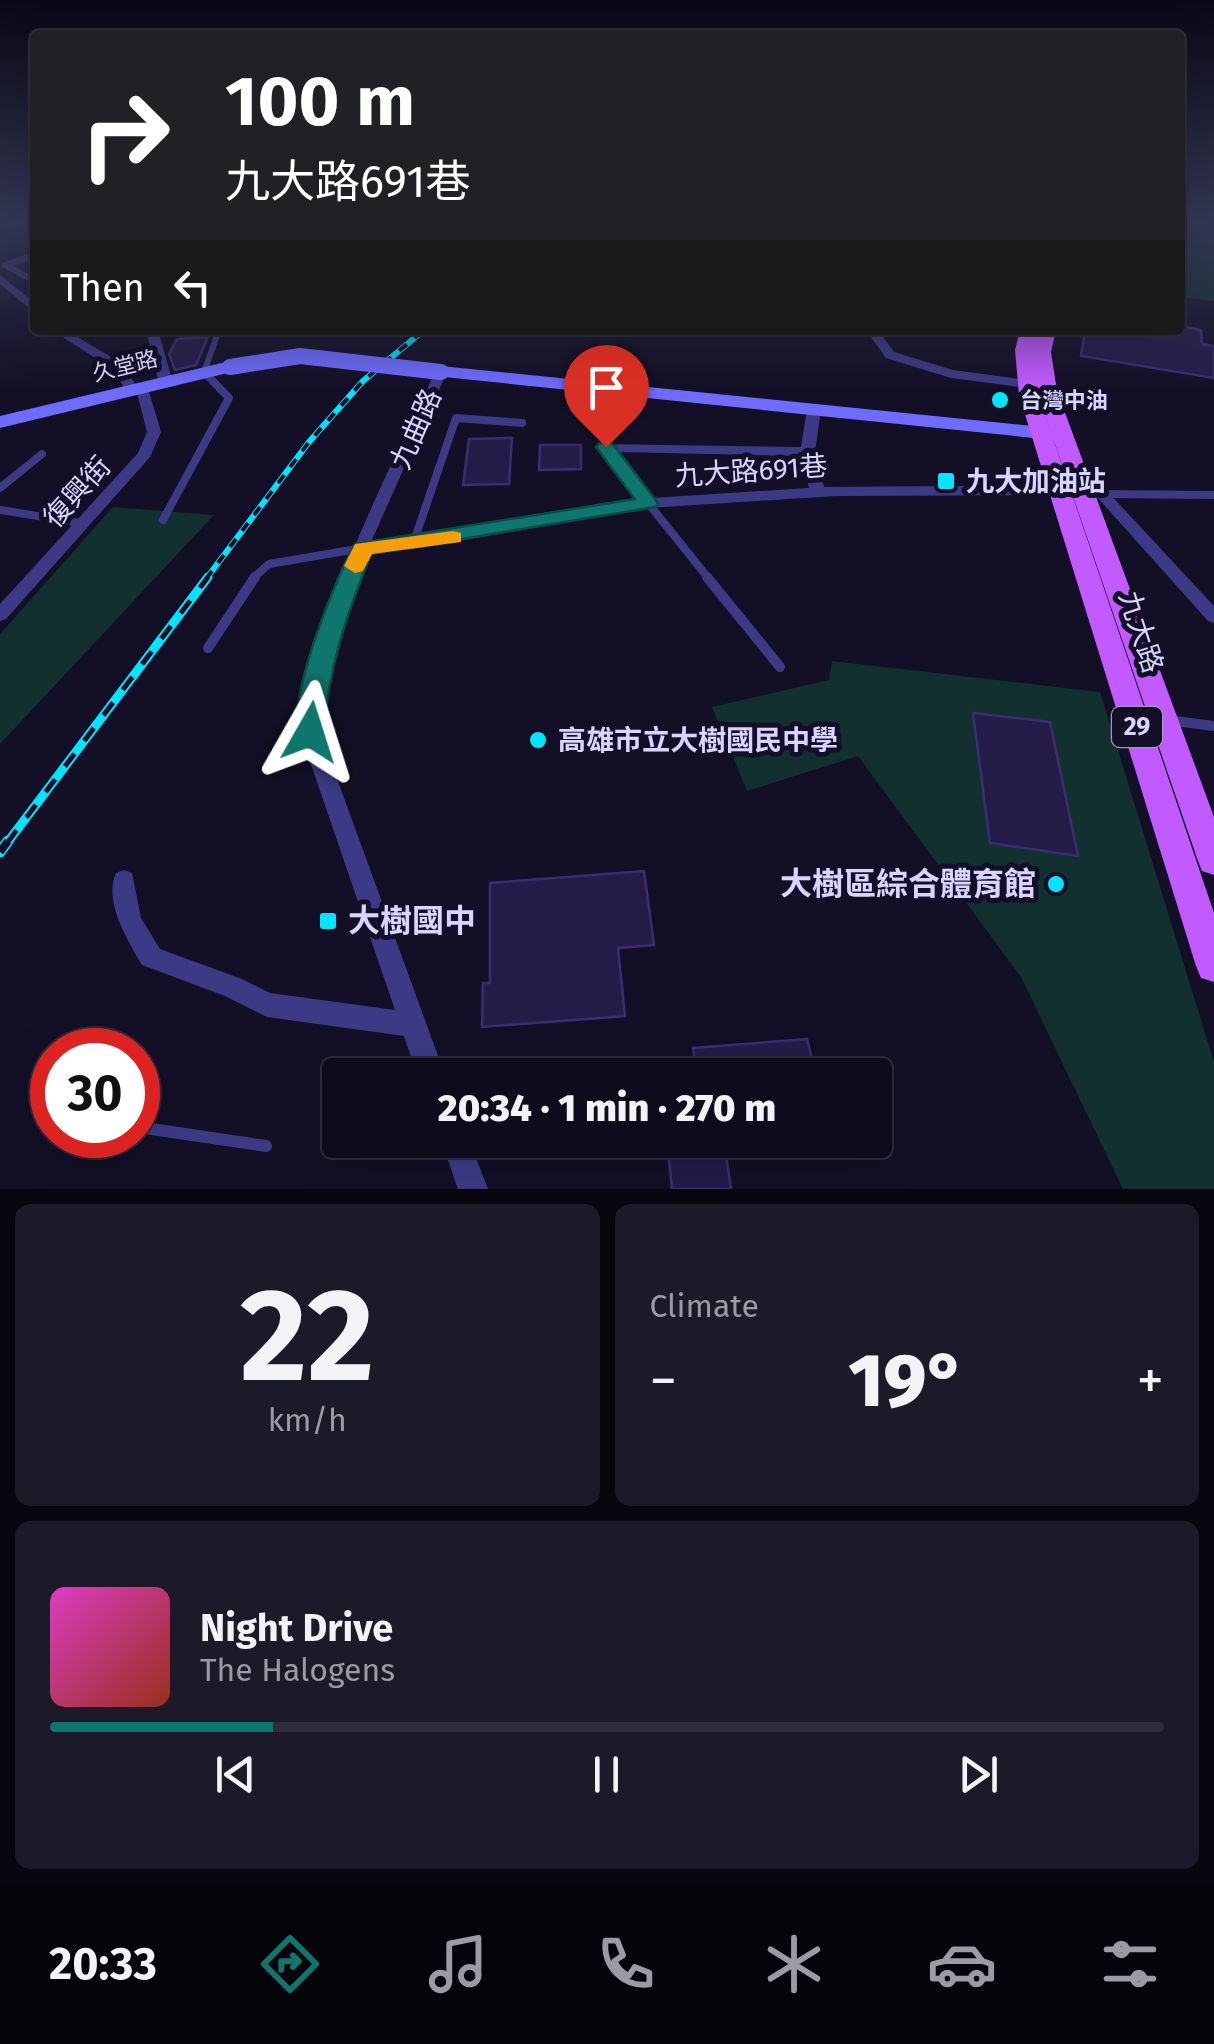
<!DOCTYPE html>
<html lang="en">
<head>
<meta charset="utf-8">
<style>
	:root { --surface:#0e0b1c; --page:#1c1929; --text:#f1f3f6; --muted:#9b9ba3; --line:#2e2b3b; --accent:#0f766e }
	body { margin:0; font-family:"Fira Sans","Noto Sans TC",sans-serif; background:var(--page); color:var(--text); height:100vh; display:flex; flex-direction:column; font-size:38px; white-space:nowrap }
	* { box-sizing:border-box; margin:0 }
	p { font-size:32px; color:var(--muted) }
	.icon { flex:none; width:55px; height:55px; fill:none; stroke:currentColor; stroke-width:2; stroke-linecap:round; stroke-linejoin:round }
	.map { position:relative; height:1189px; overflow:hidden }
	.sheet { display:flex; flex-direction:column; gap:15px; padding:15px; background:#08060f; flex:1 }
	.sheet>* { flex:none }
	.top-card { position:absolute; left:30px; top:30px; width:1155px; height:305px; border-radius:10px; box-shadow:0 10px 40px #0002,0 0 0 2px var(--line); background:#202124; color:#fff; overflow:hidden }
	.speed { position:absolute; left:30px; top:1028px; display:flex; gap:20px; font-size:50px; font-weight:700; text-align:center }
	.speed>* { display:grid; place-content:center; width:130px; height:130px; border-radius:50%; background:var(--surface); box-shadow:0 10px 40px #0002,0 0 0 2px var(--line); line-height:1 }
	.speed .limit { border:15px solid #d22; background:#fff; color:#111 }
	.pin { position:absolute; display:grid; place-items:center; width:85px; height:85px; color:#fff; margin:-102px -42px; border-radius:50% 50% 50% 0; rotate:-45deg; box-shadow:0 0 10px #0007 }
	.pin .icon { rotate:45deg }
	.me { position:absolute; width:110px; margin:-55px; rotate:6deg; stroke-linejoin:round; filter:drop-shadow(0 0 8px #0008) }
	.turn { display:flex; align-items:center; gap:35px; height:210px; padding:0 30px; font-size:45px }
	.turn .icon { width:130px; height:130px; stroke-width:2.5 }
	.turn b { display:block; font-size:70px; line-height:85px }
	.then { display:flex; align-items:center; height:95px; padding:0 30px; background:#0003; gap:20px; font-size:38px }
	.big { font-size:75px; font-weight:800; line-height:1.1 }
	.sheet .tile { flex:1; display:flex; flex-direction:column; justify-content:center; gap:15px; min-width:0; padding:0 35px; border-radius:15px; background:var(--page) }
	.sheet .dial { align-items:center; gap:0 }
	.dial b { font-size:130px; line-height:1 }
	.song { display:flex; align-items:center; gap:30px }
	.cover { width:120px; height:120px; border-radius:15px; background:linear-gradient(135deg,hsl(310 70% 55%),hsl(10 70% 35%)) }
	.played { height:10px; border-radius:5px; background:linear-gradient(90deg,var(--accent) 20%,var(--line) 20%) }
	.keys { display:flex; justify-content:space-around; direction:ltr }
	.heat { display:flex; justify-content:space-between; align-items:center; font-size:55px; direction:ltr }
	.sheet .tiles { flex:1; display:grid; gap:15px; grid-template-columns:1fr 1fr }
	.tile:last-child { grid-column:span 2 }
	.trip { position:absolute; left:322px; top:1058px; width:570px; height:100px; border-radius:10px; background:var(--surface); box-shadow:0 10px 40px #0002,0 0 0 2px var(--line); font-weight:800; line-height:100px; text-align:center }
	.tabs { display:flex; height:160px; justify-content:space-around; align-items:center; background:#06040b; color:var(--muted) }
	.tabs .icon { width:70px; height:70px }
	.tabs .current { color:var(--accent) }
	.tabs b { font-size:45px; color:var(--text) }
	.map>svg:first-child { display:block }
</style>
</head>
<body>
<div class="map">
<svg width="1214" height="1189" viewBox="0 0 1214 1189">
	<rect width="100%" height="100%" fill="#130f26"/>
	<path fill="#12302f" d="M1180,224H1214V301L1180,297Z
		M113,507L214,515L0,744V634Z
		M832,661L1100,692L1214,1062V1189H1123L1021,977L858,756L747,791L712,707L829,680Z"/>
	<path fill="#241b47" stroke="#3b2d73" stroke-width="2.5" d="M1180,326L1201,330L1202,344L1214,346V378L1081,356L1085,330L1134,333Z
		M208,337L196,365L175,370L169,354L177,339Z
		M512,438L509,484L463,485L469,439Z
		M540,445H581V469L539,470Z
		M973,713L1050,722L1078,856L990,843Z
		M644,871L654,945L618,948L625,1016L482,1027L483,983H490V883Z
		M807,1039L816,1075H697L693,1048Z
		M667,1140H724L731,1189H672Z"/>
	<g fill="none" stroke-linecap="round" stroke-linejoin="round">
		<path stroke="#3d3a85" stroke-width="6" d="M35,255L5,265L35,281
			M35,292L31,294L35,296
			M210,378L204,372L219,330"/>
		<path stroke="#3d3a85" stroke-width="8" d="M0,488L42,454
			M1103,494L1214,495
			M648,503L709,579
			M0,510L81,523
			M163,520L229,398L207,375
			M413,544L456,418L522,423
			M252,579L269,564L363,548"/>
		<path stroke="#3d3a85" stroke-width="10" d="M707,577L780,667
			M208,648L255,577
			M1136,716L1214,726"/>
		<path stroke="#3d3a85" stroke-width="12" d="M138,1127L266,1146"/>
		<path fill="#3d3a85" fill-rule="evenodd" d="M0,275L35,303V313L0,284Z
			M52,330H66L124,365L136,386L147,385L161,432L150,457L6,619L0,621V604L138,453L147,432L137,393H127L114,370Z
			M146,330H158L173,383L171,386L166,387L159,383Z
			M866,330H878L894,352L953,370L1027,380L1034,384L1027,388L951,378L886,358Z
			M441,368L447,372L371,542L413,539L638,500L599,447L601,444L801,447L807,409L814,405L821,409L815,452L824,487L1068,485L1076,490L1068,495L836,496L648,508L413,549L367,553C345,612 329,669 320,732L445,1075H417L404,1036L267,1017L225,996L142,965C128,940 103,902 116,873L124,870L132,873L141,918L160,949L242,979L270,993L395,1010L300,732C321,601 379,491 435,372ZM617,452L802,456L809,488L652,498Z
			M1102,489L1107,491L1214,606V623L1208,621L1097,497L1094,494L1097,491Z
			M441,1140H469L488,1189H458Z"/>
		<path fill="#6f6bff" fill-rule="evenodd" d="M230,361L239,367L236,371L0,428V416Z
			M441,366L1063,429L1073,435L1063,441L434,376L432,372Z"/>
		<path fill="#c25bff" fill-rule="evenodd" d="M1020,330H1038L1033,352L1038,330H1056L1051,352L1057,391L1214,817V875L1202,871L1198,861L1038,394L1214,913V982L1201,978L1196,966L1019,395L1015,350Z"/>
		<g stroke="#00e5ff" stroke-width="6">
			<path id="rail-far2" d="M206,579L309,442L363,381L424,330"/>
		</g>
		<g stroke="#00e5ff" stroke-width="9">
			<path id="rail-far1" d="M7,843L208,577"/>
		</g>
		<g stroke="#00e5ff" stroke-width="11">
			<path id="rail" d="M0,852L8,841"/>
		</g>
		<use href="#rail-far2" stroke="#130f26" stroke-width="4" stroke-dasharray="10" stroke-linecap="butt"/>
		<use href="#rail-far1" stroke="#130f26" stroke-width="5" stroke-dasharray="16" stroke-linecap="butt"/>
		<use href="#rail" stroke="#130f26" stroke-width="8" stroke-dasharray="22" stroke-linecap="butt"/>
		<path stroke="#6f6bff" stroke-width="16" d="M230,367L300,356L441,372"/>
	</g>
	<linearGradient id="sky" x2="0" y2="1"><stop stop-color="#0a0815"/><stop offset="0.57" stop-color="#333752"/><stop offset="1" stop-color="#333752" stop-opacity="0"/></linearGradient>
	<rect width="1214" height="390" fill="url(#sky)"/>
	<path fill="#0f766e" stroke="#0a4d48" stroke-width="2.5" d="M599,443H612L658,503L655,507L371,554C347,614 328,668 324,732L310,742L301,739C283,707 336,576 355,544L635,499L596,447Z"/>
	<path fill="#f59e0b" d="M453,531L461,533V542L372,554L363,571L355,573L344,566L355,544Z"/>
	<g fill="#00e5ff" stroke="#130f26" stroke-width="4">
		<circle cx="1000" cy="400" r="10"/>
		<rect x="936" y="471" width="20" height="20" rx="5"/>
		<circle cx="538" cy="740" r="10"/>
		<circle cx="1056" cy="884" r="10"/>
		<rect x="318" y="911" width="20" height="20" rx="5"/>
	</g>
	<g text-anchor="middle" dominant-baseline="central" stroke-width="10" stroke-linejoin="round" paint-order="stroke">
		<g font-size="22" fill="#d9d4ff" stroke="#130f26">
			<text transform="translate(125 366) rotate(-14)">久堂路</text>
		</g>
		<g font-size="22" font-weight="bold" fill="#d9d4ff" stroke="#130f26" text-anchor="start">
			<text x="1020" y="400">台灣中油</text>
		</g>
		<rect fill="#130f26" stroke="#9e99be" stroke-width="2.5" x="1112" y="707" width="50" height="40" rx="8"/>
		<g font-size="25" font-weight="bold" fill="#d9d4ff">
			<text x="1137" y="727">29</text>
		</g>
		<g font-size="28" fill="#d9d4ff" stroke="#130f26">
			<text transform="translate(416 429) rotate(-66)">九曲路</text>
			<text transform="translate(751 471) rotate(-4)">九大路691巷</text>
			<text transform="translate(77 492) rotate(-48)">復興街</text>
			<text transform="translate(1141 632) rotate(72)">九大路</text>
		</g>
		<g font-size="28" font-weight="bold" fill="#d9d4ff" stroke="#130f26" text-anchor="start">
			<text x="966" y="481">九大加油站</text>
			<text x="558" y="740">高雄市立大樹國民中學</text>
		</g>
		<g font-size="32" font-weight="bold" fill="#d9d4ff" stroke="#130f26" text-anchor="end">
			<text x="1036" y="884">大樹區綜合體育館</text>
			<text x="348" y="921" text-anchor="start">大樹國中</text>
		</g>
	</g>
</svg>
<div class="speed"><div class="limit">30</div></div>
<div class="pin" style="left:606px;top:447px;background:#d93025"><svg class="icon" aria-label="arrive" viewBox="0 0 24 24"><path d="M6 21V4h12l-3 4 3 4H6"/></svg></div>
<svg class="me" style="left:310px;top:732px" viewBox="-20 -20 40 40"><path d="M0-17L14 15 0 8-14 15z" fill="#0f766e" stroke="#fff" stroke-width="4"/></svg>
<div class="trip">20:34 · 1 min · 270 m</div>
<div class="top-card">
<div class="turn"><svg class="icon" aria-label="right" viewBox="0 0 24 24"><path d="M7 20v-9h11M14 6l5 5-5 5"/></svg><div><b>100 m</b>九大路691巷</div></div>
<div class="then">Then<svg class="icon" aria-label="left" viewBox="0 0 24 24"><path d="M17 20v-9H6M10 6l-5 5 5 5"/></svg></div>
</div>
</div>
<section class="sheet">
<div class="tiles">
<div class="tile dial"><b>22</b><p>km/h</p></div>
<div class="tile"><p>Climate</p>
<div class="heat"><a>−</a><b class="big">19°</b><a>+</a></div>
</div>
<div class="tile">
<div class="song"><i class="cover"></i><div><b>Night Drive</b><p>The Halogens</p></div></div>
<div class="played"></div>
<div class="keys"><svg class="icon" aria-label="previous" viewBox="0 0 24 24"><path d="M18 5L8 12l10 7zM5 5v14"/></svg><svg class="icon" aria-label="pause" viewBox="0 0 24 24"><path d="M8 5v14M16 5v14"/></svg><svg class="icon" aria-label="next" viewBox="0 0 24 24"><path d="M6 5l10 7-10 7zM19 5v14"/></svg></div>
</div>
</div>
</section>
<nav class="tabs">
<b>20:33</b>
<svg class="icon current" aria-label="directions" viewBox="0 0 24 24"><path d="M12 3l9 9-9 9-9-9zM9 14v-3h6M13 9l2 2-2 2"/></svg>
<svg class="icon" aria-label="music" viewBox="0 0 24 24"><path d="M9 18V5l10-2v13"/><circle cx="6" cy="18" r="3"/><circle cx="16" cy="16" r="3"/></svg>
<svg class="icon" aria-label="phone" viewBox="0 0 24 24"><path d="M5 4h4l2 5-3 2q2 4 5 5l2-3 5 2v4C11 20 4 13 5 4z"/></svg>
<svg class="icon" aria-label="climate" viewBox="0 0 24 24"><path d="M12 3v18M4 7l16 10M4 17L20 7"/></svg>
<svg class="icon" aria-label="car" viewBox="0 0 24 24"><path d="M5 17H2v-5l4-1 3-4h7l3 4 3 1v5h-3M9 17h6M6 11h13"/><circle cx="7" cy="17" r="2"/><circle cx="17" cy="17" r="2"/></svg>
<svg class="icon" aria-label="filters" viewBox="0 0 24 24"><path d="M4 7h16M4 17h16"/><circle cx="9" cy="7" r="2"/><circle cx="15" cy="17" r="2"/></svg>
</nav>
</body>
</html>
